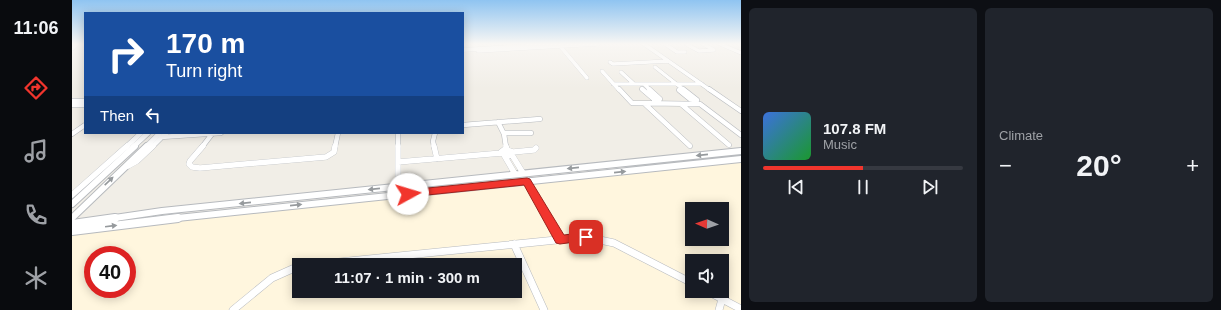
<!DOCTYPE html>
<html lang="en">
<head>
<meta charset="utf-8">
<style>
	:root { --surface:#171b24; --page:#20242c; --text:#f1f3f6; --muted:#9ea1a6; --line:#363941; --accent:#f1352d }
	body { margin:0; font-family:Arial,sans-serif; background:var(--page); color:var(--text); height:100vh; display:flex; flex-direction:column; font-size:15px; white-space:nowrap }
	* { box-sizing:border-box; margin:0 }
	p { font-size:13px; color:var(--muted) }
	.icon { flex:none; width:22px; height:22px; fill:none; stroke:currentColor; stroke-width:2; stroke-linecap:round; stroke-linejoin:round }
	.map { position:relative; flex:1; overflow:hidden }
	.panel { display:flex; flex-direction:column; gap:8px; padding:8px; background:#0d0f14; width:480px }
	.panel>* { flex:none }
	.top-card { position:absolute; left:12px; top:12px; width:380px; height:122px; border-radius:0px; box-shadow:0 2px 10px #0003; background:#1a4fa0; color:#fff; overflow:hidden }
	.needle { width:26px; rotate:272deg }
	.fabs { position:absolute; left:613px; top:202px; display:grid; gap:8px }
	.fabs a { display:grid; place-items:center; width:44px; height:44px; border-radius:0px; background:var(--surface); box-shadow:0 2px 10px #0003; font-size:20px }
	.speed { position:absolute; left:12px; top:246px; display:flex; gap:8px; font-size:20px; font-weight:700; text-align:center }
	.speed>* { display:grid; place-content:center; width:52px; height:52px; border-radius:50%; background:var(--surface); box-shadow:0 2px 10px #0003; line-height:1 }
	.speed .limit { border:6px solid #d22; background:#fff; color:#111 }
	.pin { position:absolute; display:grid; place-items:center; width:34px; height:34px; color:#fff; margin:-17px; border-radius:8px; box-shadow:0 2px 6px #0006 }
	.me { position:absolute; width:44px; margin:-22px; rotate:84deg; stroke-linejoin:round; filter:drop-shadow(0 0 3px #0008) }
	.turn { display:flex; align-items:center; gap:14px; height:84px; padding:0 16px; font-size:18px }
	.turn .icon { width:52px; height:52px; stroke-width:2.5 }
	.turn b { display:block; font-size:28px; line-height:34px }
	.then { display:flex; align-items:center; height:38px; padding:0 16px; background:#0003; gap:8px; font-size:15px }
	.big { font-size:30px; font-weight:600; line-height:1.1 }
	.panel .tile { flex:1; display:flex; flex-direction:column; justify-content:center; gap:6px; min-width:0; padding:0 14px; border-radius:6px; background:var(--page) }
	.song { display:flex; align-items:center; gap:12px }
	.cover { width:48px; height:48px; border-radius:6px; background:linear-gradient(135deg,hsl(220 70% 55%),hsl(130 70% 35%)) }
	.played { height:4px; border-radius:2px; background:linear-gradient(90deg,var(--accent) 50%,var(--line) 50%) }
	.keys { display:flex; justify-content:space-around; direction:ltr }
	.heat { display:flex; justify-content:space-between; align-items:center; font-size:22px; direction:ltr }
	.panel .tiles { flex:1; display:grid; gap:8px; grid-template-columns:repeat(2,1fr) }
	.trip { position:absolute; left:220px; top:258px; width:230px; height:40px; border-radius:0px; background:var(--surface); box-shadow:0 2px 10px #0003; font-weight:600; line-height:40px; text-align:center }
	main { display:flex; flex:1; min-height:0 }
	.tab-bar { display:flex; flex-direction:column; width:72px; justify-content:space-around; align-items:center; background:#090b0e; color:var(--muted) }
	.tab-bar .icon { width:28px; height:28px }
	.tab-bar .active { color:var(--accent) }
	.tab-bar b { font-size:18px; color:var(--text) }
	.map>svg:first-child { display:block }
</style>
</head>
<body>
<main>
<nav class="tab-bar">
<b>11:06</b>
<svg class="icon active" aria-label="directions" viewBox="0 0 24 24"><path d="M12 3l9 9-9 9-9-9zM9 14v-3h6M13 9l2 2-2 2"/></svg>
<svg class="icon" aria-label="music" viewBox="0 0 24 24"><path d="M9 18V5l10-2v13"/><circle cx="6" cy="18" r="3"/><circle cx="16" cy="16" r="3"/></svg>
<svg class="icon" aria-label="phone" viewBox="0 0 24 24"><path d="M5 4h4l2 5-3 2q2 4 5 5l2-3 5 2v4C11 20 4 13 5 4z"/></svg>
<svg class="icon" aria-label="climate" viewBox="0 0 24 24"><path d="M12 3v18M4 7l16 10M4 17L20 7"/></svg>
</nav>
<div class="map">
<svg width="669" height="310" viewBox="0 0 669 310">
	<rect width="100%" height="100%" fill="#f1eee7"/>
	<path fill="#fff6de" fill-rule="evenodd" d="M669,161V310H0V235L80,223ZM620,209H650V239H620ZM21,255H55V289H21ZM620,261H650V291H620ZM227,265H443V291H227Z"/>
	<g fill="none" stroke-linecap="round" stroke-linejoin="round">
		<g stroke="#b7babe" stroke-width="4">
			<path id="minor-far3" d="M572,44L638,90
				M593,44L605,52H613
				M614,44L627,51L642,50L631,44
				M648,44L669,53
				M488,46L515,78
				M0,49L5,44
				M406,51L526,44
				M538,62L541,64L596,61
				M583,67L612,90
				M530,71L547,90
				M549,72L562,84
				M541,84H630
				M572,84L578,90"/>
		</g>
		<g stroke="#b7babe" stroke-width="5.5">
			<path id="minor-far2" d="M547,89L560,103L628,104L669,135
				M570,89L584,101
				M577,89L588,99L582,100
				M611,89L625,100L618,99L607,90H611
				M637,89L669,111
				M0,101H13
				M573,104L618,146
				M609,104L657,145
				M0,105H13
				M426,122L432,134L434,147
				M391,125L468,119
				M326,133V147
				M432,133H459
				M0,134L13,125
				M89,137L149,133
				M54,147L69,133
				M80,147L94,133
				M130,147L140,134
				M263,147L266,133
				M362,147L361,141L363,133"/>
		</g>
		<g stroke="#b7babe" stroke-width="6">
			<path id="minor-far1" d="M131,146L118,161L117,164L120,167L128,168L254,157L262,152L263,146
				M326,146V187
				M362,146L365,159
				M434,146L435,149
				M433,149L441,152L440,155L436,156L429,152Z
				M441,152L462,150L464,148
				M432,155L443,174
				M440,155L451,173
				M326,162L430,153
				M56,166L65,161L81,146
				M455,181L476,219
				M0,195L55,146"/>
		</g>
		<g stroke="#b7babe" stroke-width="8">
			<path id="minor" d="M476,218L488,240
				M442,244L472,310
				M237,265L514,237L542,243L620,283
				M635,291L669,309
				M161,310L200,278L227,266
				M647,310L650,299"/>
		</g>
		<g stroke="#b7babe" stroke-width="4.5">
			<path id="tertiary-far3" d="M391,50L488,44"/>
		</g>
		<g stroke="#b7babe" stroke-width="6">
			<path id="tertiary-far2" d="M61,147L76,133
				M74,147L88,133"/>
		</g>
		<g stroke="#b7babe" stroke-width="8">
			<path id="tertiary-far1" d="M0,204L63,146
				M0,218L75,146
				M36,219L90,211L669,151
				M96,219L669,159"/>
		</g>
		<g stroke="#b7babe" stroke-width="10">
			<path id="tertiary" d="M0,224L43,218
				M0,231L106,218"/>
		</g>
		<use href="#minor-far3" stroke="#fff" stroke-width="3.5"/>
		<use href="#minor-far2" stroke="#fff" stroke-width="4.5"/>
		<use href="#minor-far1" stroke="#fff" stroke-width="5.5"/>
		<use href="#minor" stroke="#fff" stroke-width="7"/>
		<use href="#tertiary-far3" stroke="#fff" stroke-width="4"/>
		<use href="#tertiary-far2" stroke="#fff" stroke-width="5"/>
		<use href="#tertiary-far1" stroke="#fff" stroke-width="6"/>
		<use href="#tertiary" stroke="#fff" stroke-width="8"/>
	</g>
	<defs><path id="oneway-solid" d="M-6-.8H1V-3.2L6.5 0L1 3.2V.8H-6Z"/></defs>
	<g fill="#969a9d">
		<use href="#oneway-solid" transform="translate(630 155) rotate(174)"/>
		<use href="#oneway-solid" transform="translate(501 168) rotate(174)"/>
		<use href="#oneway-solid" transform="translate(548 172) rotate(-6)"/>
		<use href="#oneway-solid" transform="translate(37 181) rotate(-44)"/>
		<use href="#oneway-solid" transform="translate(302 189) rotate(174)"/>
		<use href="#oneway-solid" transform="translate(173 203) rotate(174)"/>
		<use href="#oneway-solid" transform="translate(224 205) rotate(-6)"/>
		<use href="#oneway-solid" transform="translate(39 226) rotate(-7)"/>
	</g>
	<linearGradient id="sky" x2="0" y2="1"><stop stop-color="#8fc4f1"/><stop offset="0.5" stop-color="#f9f7f4"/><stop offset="1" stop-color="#f9f7f4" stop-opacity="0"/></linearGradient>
	<rect width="669" height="88" fill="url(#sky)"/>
	<path fill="#f1352d" stroke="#9d221d" d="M455,178L458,179L492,235L514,232L518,234L520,237L518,240L488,244L484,243L452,185L336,197L332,196L330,194L332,191L336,190Z"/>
</svg>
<div class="fabs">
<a><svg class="needle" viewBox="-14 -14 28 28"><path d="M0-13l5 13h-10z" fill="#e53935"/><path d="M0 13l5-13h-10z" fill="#9ea1a6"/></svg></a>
<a><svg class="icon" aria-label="sound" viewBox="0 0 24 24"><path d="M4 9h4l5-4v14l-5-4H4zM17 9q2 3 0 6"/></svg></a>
</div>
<div class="speed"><div class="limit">40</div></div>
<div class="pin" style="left:514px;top:237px;background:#d93025"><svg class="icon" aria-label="arrive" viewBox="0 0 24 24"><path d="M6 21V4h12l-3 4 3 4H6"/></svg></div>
<svg class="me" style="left:336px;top:194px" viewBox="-20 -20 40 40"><circle r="19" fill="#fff"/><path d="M0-13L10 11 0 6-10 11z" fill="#f1352d"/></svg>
<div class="trip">11:07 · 1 min · 300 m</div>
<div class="top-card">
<div class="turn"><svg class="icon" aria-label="right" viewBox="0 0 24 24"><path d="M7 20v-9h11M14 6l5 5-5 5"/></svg><div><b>170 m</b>Turn right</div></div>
<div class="then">Then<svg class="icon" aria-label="left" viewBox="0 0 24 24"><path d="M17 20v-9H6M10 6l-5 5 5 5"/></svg></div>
</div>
</div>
<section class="panel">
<div class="tiles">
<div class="tile">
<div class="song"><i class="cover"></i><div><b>107.8 FM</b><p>Music</p></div></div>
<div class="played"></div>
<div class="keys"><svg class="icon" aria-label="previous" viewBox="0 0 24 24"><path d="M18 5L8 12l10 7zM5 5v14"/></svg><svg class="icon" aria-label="pause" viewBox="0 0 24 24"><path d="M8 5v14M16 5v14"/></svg><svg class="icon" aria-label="next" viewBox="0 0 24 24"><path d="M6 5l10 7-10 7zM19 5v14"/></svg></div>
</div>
<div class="tile"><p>Climate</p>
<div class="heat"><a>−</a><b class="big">20°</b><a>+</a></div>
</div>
</div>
</section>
</main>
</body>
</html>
